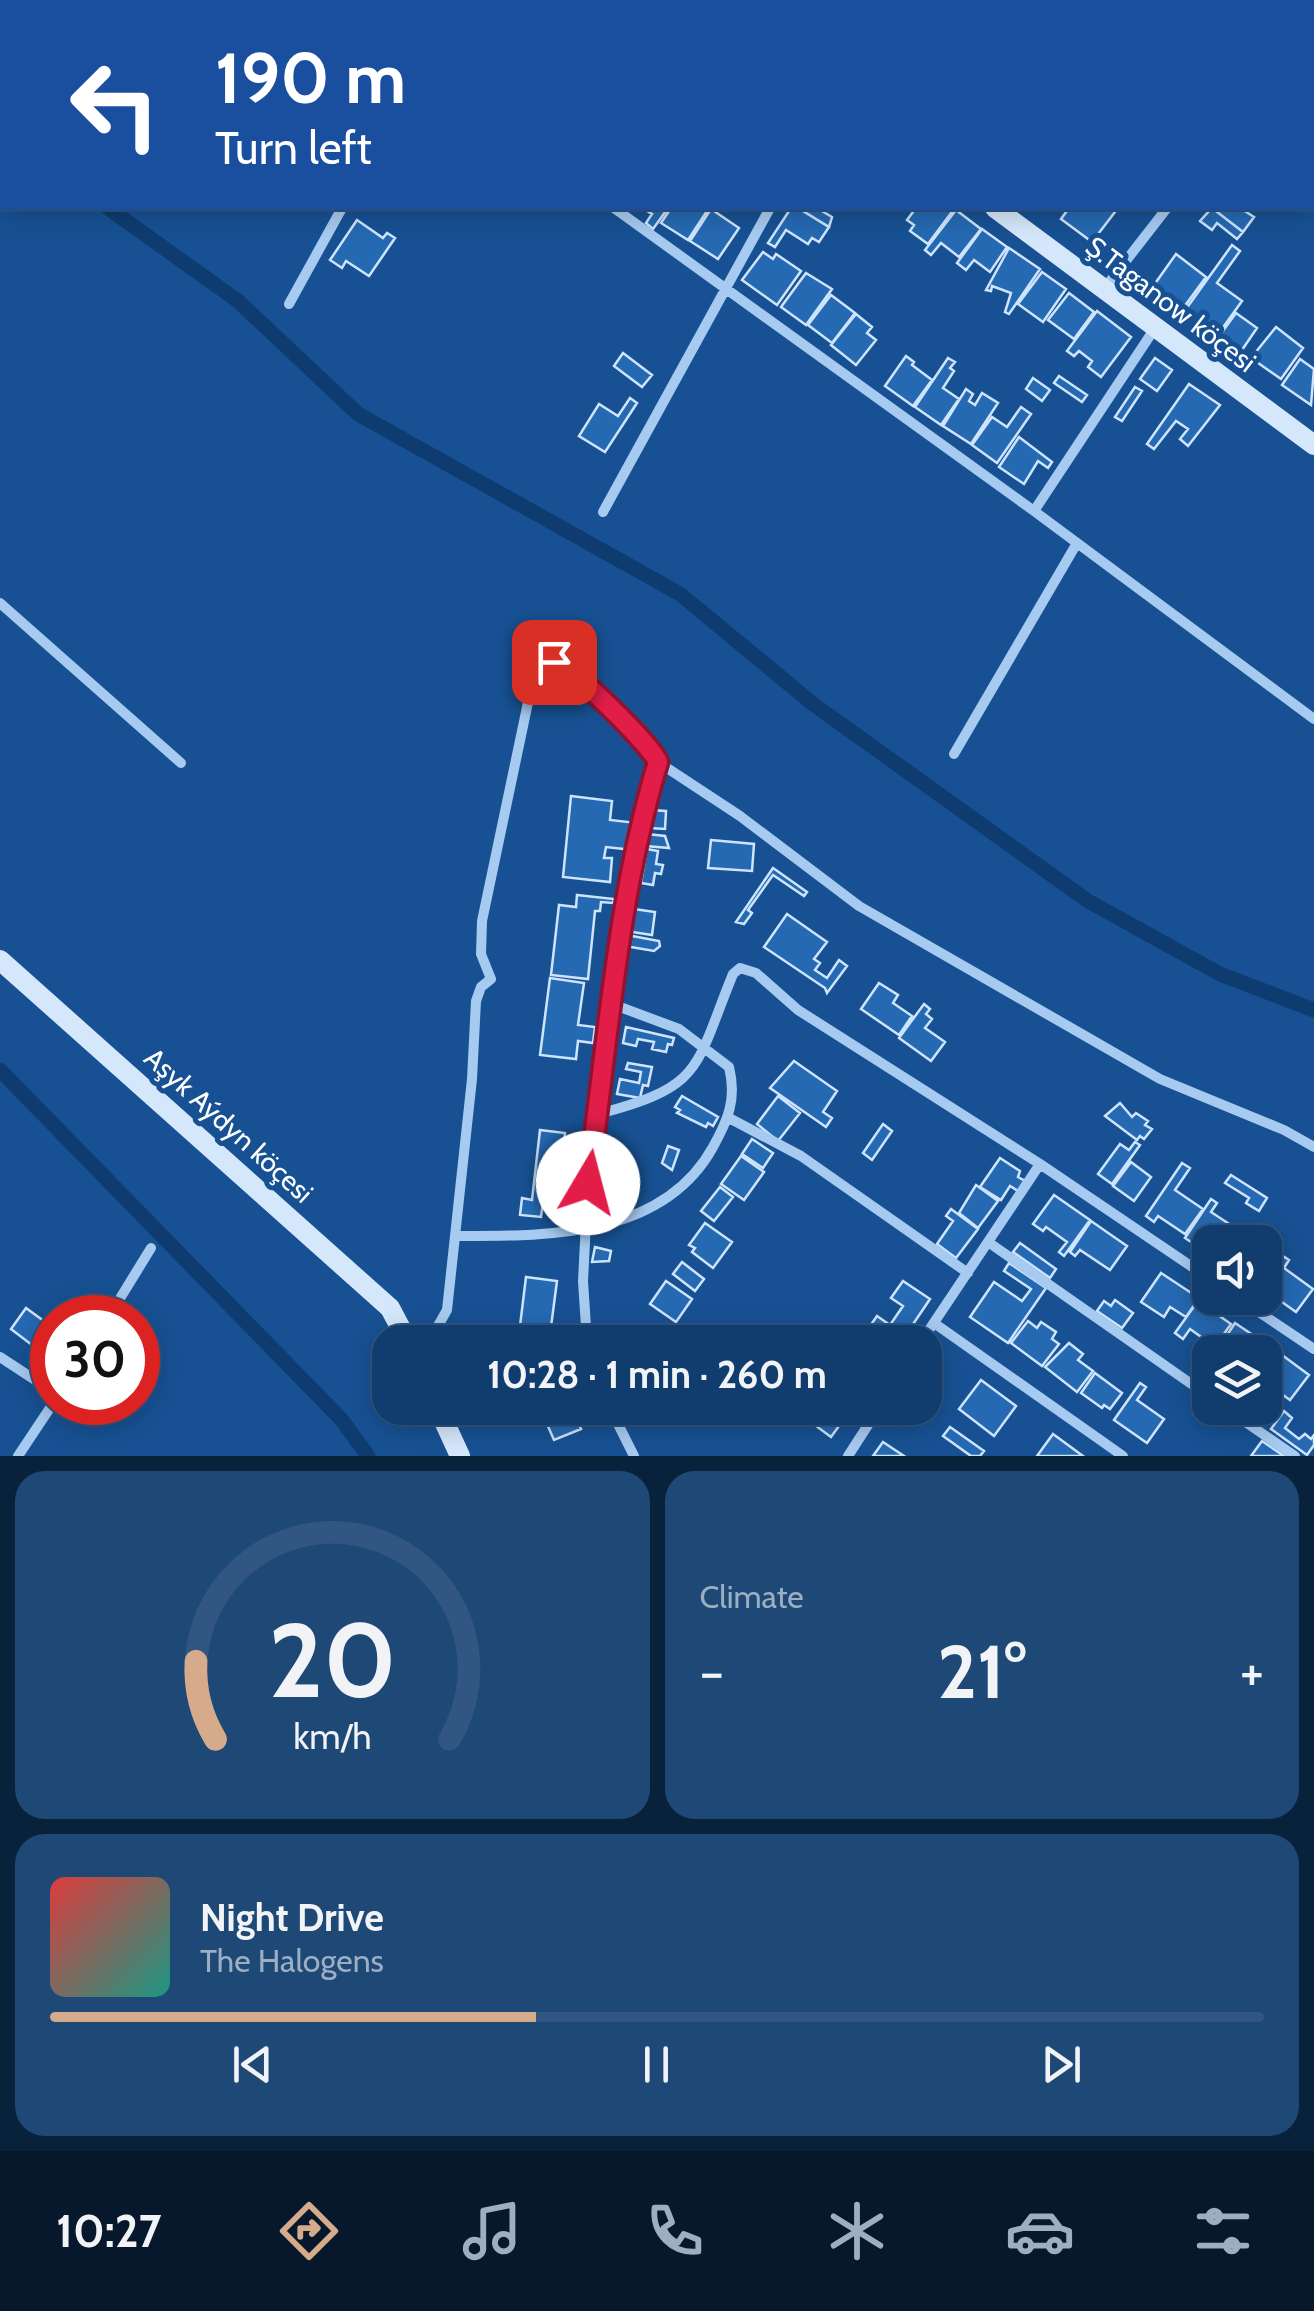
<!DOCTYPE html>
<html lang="en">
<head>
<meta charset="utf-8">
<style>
	:root { --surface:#113d6e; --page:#1e4876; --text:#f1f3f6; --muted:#9caec2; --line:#305681; --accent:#d6ab8b }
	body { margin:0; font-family:Cabin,sans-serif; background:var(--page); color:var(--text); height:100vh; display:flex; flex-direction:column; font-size:38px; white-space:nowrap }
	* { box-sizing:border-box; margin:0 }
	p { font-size:32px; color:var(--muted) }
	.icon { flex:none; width:55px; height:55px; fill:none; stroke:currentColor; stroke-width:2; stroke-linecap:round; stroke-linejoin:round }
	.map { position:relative; height:1456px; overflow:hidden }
	.sheet { display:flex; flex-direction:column; gap:15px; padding:15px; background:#09223c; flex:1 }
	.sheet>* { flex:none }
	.hud { position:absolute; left:0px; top:0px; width:1315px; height:210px; box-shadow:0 5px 25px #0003,0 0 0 2px var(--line); background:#1a4fa0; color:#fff; overflow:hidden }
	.buttons { position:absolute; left:1192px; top:1225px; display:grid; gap:20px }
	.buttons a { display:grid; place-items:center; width:90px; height:90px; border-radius:20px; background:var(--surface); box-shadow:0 5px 25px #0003,0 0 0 2px var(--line); font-size:50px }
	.speed { position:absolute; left:30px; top:1295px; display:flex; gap:20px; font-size:50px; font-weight:700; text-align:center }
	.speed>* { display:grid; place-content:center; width:130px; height:130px; border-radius:50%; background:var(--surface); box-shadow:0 5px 25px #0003,0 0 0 2px var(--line); line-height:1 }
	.speed .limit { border:15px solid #d22; background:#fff; color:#111 }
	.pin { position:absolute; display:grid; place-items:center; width:85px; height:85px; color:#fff; margin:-42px; border-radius:20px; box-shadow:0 5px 15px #0006 }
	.me { position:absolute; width:110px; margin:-55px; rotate:8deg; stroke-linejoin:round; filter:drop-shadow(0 0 8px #0008) }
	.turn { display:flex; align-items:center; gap:35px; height:210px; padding:0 50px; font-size:45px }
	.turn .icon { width:130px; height:130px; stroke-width:2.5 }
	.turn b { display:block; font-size:70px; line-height:85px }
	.big { font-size:75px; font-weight:700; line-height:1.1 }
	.sheet .tile { flex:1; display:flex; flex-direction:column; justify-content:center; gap:15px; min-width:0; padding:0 35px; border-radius:30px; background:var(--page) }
	.sheet .dial { align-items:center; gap:0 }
	.dial svg { height:260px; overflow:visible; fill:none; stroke:var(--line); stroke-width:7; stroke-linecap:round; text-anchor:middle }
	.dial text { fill:var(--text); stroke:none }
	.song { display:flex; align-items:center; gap:30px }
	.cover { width:120px; height:120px; border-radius:15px; background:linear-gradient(135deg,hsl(0 70% 55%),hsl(170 70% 35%)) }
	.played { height:10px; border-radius:5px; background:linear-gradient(90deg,var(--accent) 40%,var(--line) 40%) }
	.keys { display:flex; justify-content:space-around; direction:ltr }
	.heat { display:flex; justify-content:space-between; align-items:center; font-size:55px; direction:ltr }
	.sheet .tiles { flex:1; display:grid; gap:15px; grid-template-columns:1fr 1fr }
	.tile:last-child { grid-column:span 2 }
	.trip { position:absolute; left:372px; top:1325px; width:570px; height:100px; border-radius:30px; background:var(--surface); box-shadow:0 5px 25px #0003,0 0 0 2px var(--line); font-weight:700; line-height:100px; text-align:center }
	.tab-bar { display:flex; height:160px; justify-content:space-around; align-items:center; background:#07182c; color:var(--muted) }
	.tab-bar .icon { width:70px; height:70px }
	.tab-bar .on { color:var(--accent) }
	.tab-bar b { font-size:45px; color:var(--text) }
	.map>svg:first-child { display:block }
</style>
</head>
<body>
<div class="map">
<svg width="1314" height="1456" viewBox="0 0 1314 1456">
	<rect width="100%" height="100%" fill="#175193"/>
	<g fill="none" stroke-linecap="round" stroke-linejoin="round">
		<path stroke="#0f3c70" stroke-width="15" d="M0,138L2,140
			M108,208L238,301L358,414L680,594L813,704L1088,901L1220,974L1314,1010
			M0,1070L341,1419L368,1456"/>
	</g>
	<path fill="#2569b2" stroke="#cde4fc" stroke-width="2.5" d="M642,208H668L653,229L646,223L652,214Z
		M671,208H709L688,240L661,223Z
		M791,208H798L829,227L819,242L812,238L808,244L786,230L775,247L768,243Z
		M798,208H825L822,211L832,217L829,227Z
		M916,208L954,209L928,244L910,231L914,225L907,220Z
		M1069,208H1118L1092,242L1061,219Z
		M1212,208H1240L1254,217L1243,232Z
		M1212,208L1243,232L1237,239L1217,223L1212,230L1200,221Z
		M711,209L739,228L718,259L690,241Z
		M956,210L981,229L959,257L941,243L931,255L925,250Z
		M357,220L383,238L387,233L395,238L369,276L346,261L342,268L330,260Z
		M982,229L1007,247L990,272L974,260L966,270L957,263Z
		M1232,245L1240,251L1217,283L1242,301L1219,333L1186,309Z
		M1009,248L1040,269L1009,314L1005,312L1011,293L992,286L991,291L986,290Z
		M763,252L773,259L776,254L801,271L777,305L742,280Z
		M1176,254L1206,277L1184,307L1154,285Z
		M1042,272L1066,289L1043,322L1018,304Z
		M806,273L832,289L806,325L781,307Z
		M1069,293L1094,312L1074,339L1048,320Z
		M831,295L855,313L832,343L808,325Z
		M1097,311L1131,337L1101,377L1088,367L1092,361L1079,351L1074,356L1067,351Z
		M1236,313L1257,328L1242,350L1220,335Z
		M856,314L872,327L867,333L876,340L856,365L831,345Z
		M1276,327L1303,348L1281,379L1251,358Z
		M623,353L652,375L642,387L614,366Z
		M906,356L914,362L912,365L932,380L913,406L885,386Z
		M948,358L955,362L950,368L954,371L943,388L959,399L941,425L915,407Z
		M1155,358L1172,370L1157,391L1140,379Z
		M1300,359L1314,369L1311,405L1282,385Z
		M1059,376L1087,395L1082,402L1054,383Z
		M1033,378L1050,390L1042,401L1026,389Z
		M1189,384L1220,405L1188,446L1180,439L1188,429L1176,421L1154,449L1147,444Z
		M1135,387L1142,391L1122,421L1115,417Z
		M966,389L973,394L969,401L975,405L982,393L998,403L971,444L943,426Z
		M630,398L637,403L605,452L579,436L599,404L618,416Z
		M1021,407L1031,414L997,463L972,445L992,417L1007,427Z
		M1019,437L1052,462L1048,468L1038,461L1024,484L999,467Z
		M571,796L612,801L610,820L637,823L634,850L606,847L604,858H612L610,882L563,877Z
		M651,810L666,811L665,829L650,828Z
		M647,834L665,836L669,848L646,846Z
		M711,840L754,844L752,871L708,868Z
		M647,849L658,851L656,864L663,865L661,874L655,873L653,885L641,883Z
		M773,868L807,892L804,896L773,875L748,910L752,913L744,924L736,922Z
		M577,895L614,899L613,903L601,902L600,911H595L588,979L551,975L559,905L576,907Z
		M634,909L655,912L652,935L632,932Z
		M787,914L827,942L814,959L820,963L815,970L827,978L839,960L847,966L827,993L825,988L764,947Z
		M627,935L659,941L660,946L654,951L625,946Z
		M550,978L584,983L578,1025L595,1027L593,1043L578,1041L576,1059L540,1055Z
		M879,983L898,995L893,1003L912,1016L899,1035L861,1009Z
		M924,1004L930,1009L926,1014L932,1019L925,1028L945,1042L931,1061L899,1038Z
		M626,1027L674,1038L672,1045L668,1044L666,1052L652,1049L654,1042L638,1039L636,1046L623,1043Z
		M794,1061L837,1091L823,1112L832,1118L826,1127L770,1088Z
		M628,1063L652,1067L648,1086L643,1085L640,1098L617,1094L620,1079L639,1083L641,1072L626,1069Z
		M682,1096L718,1117L713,1126L708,1123L706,1127L677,1113L680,1110L675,1107Z
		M778,1096L800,1113L778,1141L757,1124Z
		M1120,1103L1132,1117L1136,1113L1148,1121L1145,1125L1152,1129L1144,1139L1140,1136L1137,1140L1105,1116Z
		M883,1124L892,1131L872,1160L863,1153Z
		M540,1130L565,1133L557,1204L543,1202L541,1217L520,1215L522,1198L532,1200Z
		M752,1139L773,1153L763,1168L742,1154Z
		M1135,1142L1140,1145L1112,1184L1098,1174L1120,1144L1129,1150Z
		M668,1146L679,1150L672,1170L662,1163Z
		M741,1156L764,1172L744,1200L721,1184Z
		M1000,1158L1020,1171L1018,1177L1025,1181L1018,1191L1010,1186L1001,1200L980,1187Z
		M1131,1162L1151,1177L1134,1201L1113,1186Z
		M1182,1163L1190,1168L1175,1190L1203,1209L1185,1234L1158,1216L1154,1222L1146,1216Z
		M601,1173L621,1175L620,1185L612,1184L611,1191L595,1189Z
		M1231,1175L1267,1198L1259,1211L1246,1203L1249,1198L1225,1183Z
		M976,1185L998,1201L978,1228L959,1213Z
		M720,1187L733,1197L714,1221L701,1211Z
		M1054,1195L1090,1220L1064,1256L1059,1252L1067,1242L1046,1227L1043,1231L1033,1224Z
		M1211,1199L1217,1203L1211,1212L1243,1233L1237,1242H1210V1255L1185,1238Z
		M951,1209L978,1229L956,1258L937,1244L953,1221L946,1216Z
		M1091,1221L1127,1246L1110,1270L1080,1250L1075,1256L1070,1252Z
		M705,1223L732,1242L713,1268L692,1252L695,1248L689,1245Z
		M1020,1243L1056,1269L1050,1278L1013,1252Z
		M595,1247L611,1251L609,1261L592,1262Z
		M1283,1256L1289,1260L1284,1268L1313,1289L1296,1312L1265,1290V1280Z
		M682,1262L704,1279L695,1291L673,1274Z
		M1009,1263L1046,1288L1008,1343L970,1317L994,1282L1022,1301L1031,1289L1004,1271Z
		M1161,1273L1199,1298L1186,1317L1170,1307L1164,1317L1141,1302Z
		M526,1277L557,1281L549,1342H518Z
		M666,1281L692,1299L676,1322L650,1304Z
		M903,1281L930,1299L901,1342H887L868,1329L877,1316L890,1325L903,1306L891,1298Z
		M1115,1300L1133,1313L1122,1328L1097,1311L1104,1301L1111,1306Z
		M1198,1301L1231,1324L1206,1359L1202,1356L1211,1344L1190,1329L1183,1339L1175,1333Z
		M26,1308L52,1327V1345L45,1355L11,1329Z
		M1028,1321L1037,1328L1041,1322L1056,1332L1052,1339L1059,1344L1042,1366L1011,1343Z
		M1235,1323L1274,1349L1265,1363V1352H1216Z
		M621,1326L637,1330L634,1339L638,1342H617Z
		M1069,1343L1083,1354L1078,1360L1093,1371L1077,1392L1045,1367Z
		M1278,1352L1309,1375L1290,1400L1265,1382V1369Z
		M1095,1373L1122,1393L1110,1409L1104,1405L1102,1408L1081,1393Z
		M981,1380L1016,1406L994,1436L959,1409Z
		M1140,1383L1146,1387L1137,1400L1164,1419L1147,1443L1114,1420Z
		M540,1408H572L581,1429L554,1440Z
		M805,1408H852L831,1437L800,1414Z
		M1284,1411L1292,1418L1285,1428L1299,1439L1305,1434L1311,1439L1314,1435V1445L1307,1455L1271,1429Z
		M950,1427L984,1451L980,1456H971L943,1436Z
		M1053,1434L1083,1456H1037Z
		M1262,1441L1284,1456H1251Z
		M883,1442L904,1456H873Z"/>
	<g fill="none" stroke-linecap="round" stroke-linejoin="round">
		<path stroke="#a7caf0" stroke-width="10" d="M334,0L338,2
			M1114,0L1118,2
			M75,2L76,0
			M456,2L458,0
			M896,2L898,0
			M1312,17L1314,15
			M1312,146L1314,147
			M614,208L1034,511L1314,719
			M1104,289L1167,208
			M289,304L342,208
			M1034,511L1155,328
			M603,512L770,208
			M0,603L181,763
			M954,754L1077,543
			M598,1114C705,1086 694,1069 733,974L740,968L756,973L798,1010L1040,1164
			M729,1118L801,1156L968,1273
			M457,1236C547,1236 663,1238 713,1147C728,1120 737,1099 729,1067L679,1029L612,1004
			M988,1242L1210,1397
			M1238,1298L1314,1349
			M108,1318L151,1248
			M934,1323L1123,1456
			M420,1342L435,1331L447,1310L472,1079L476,1001L481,987L491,979L481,954L482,921L530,693L542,668L554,662L569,670L635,733L658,762L740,816L859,906L1160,1079L1284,1130L1314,1147
			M587,1342L583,1281L588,1183L625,900L643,813L658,762
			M921,1342L1040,1164L1210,1279
			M0,1357L52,1391
			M610,1408L634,1456
			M1225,1408L1295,1456
			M18,1456L54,1402
			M848,1456L879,1408"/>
		<path stroke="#d5e7fb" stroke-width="20" d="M714,0L718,2
			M995,208L1314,445
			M0,960L390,1308L408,1342
			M438,1408L460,1456"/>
	</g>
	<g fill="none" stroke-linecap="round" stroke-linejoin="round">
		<g stroke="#92132f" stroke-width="25">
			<path id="route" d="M554,662C571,666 650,744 658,762C617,898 608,1042 588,1183"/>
		</g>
		<use href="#route" stroke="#e11d48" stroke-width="18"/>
	</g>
	<g text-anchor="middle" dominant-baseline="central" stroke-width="10" stroke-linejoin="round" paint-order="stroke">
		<g font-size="28" fill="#fff" stroke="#175193">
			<text transform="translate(1171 304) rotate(37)">Ş.Taganow köçesi</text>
			<text transform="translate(229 1125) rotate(42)">Aşyk Aýdyn köçesi</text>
		</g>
	</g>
</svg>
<div class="buttons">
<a><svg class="icon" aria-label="sound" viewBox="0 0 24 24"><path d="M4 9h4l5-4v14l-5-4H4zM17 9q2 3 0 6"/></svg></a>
<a><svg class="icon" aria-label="layers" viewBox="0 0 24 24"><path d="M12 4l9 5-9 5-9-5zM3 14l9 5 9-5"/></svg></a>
</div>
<div class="speed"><div class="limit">30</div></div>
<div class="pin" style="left:554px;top:662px;background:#d93025"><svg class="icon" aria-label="arrive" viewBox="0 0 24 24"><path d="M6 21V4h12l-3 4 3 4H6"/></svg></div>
<svg class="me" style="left:588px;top:1183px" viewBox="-20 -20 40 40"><circle r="19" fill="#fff"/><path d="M0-13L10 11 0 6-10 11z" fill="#e11d48"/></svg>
<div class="trip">10:28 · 1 min · 260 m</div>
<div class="hud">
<div class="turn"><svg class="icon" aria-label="left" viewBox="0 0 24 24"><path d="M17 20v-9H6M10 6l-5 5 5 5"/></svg><div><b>190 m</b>Turn left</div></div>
</div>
</div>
<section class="sheet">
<div class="tiles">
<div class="tile dial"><svg viewBox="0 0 100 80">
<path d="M14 69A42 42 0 1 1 86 69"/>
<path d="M14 69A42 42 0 0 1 8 45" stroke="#d6ab8b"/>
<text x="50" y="56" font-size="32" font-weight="700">20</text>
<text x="50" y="72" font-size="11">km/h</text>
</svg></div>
<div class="tile"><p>Climate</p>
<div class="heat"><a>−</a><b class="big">21°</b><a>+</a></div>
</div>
<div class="tile">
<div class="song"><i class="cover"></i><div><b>Night Drive</b><p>The Halogens</p></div></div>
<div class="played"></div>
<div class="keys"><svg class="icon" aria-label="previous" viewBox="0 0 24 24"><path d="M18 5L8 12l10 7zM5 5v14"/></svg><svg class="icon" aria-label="pause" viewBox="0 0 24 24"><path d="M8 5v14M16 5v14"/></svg><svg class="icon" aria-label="next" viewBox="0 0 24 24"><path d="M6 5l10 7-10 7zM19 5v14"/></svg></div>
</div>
</div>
</section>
<nav class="tab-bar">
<b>10:27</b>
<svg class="icon on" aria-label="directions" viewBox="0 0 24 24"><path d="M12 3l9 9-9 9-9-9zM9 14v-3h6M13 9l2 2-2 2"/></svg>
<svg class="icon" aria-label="music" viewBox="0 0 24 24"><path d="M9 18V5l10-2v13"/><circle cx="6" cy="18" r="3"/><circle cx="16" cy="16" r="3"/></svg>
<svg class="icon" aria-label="phone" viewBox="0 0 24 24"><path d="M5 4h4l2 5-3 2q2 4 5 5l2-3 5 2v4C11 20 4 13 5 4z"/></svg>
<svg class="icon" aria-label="climate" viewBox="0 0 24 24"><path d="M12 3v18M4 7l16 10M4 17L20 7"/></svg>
<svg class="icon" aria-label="car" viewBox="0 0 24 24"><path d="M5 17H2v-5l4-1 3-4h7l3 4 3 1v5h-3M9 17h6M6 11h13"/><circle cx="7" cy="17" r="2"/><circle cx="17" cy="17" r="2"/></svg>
<svg class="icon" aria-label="filters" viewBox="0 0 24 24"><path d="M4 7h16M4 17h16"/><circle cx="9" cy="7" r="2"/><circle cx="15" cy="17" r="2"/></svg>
</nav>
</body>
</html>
